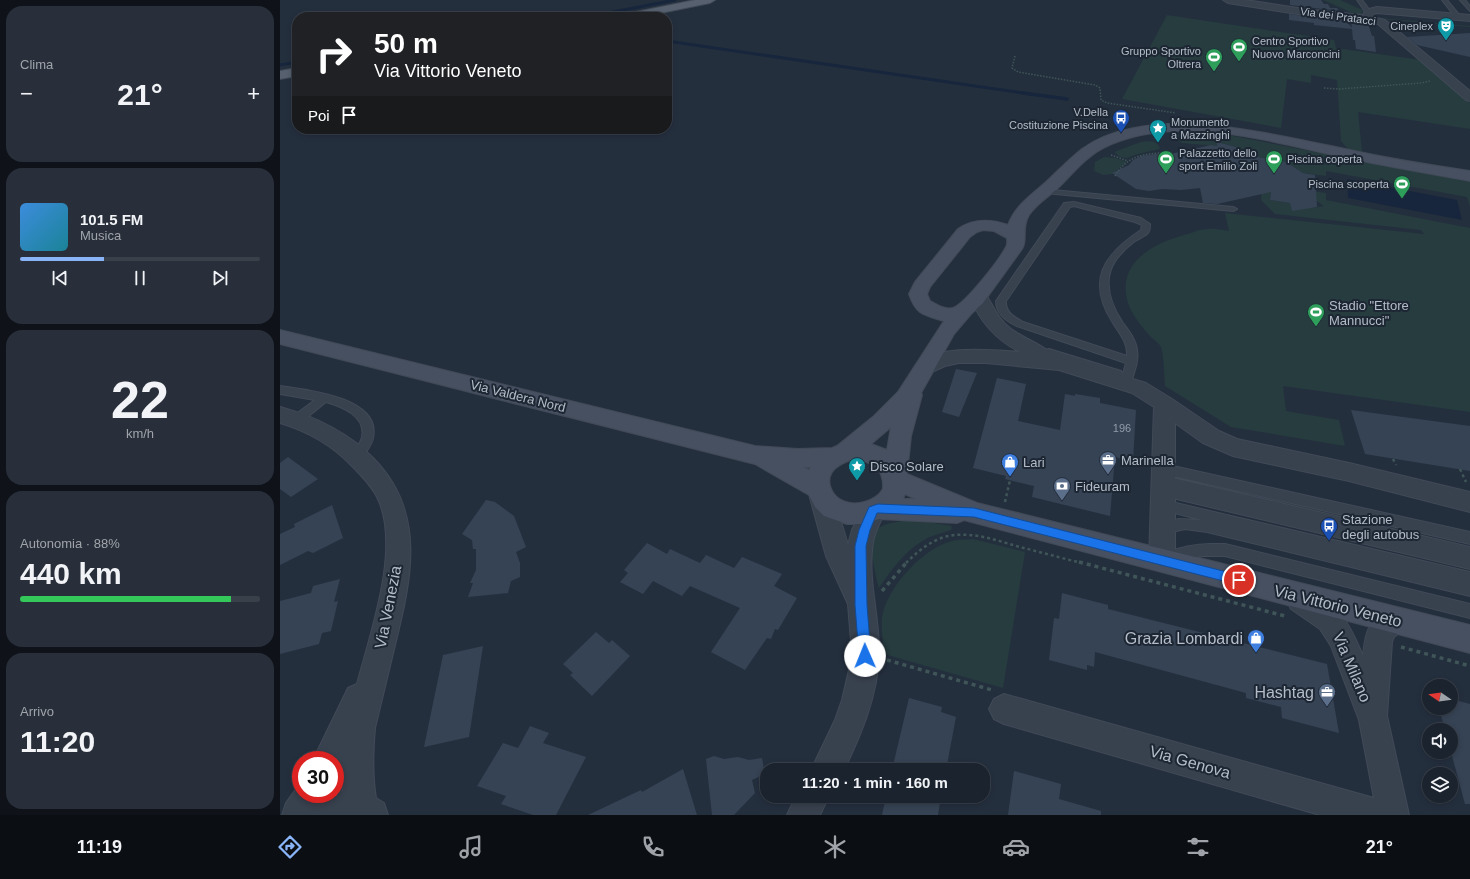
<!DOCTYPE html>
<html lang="it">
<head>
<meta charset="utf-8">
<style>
	:root { --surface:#1b232e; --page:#282f3a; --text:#f1f3f6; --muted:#a0a4aa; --line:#39404a; --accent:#8ab4f8 }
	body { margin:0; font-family:Arial,sans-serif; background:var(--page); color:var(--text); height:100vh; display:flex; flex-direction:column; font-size:15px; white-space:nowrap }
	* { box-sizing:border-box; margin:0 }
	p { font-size:13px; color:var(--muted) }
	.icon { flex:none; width:22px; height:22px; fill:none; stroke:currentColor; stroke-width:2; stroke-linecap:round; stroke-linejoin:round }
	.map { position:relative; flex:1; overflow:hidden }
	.panel { display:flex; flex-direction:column; gap:6px; padding:6px; background:#0f1319; width:280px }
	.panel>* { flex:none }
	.hud { position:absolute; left:12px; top:12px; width:380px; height:122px; border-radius:16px; box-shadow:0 2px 6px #0003,0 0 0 1px var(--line); background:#202124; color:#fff; overflow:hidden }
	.needle { width:26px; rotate:283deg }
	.buttons { position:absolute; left:1142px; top:679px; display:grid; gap:8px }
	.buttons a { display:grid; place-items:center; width:36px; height:36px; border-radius:50%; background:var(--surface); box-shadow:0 2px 6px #0003,0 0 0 1px var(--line); font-size:20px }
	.speed { position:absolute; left:12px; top:751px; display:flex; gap:8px; font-size:20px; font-weight:700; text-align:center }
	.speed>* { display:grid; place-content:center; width:52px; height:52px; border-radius:50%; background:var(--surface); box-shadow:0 2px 6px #0003,0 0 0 1px var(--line); line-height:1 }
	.speed .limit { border:6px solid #d22; background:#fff; color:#111 }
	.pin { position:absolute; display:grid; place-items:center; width:34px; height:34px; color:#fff; margin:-17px; border:2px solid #fff; border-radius:50%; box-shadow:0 1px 4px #0007 }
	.me { position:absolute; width:44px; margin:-22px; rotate:359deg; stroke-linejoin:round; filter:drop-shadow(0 0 3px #0008) }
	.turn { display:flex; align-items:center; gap:14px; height:84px; padding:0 16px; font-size:18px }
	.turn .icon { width:52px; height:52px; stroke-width:2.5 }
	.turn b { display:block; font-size:28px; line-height:34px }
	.then { display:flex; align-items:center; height:38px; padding:0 16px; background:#0003; gap:8px; font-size:15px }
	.big { font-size:30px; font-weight:700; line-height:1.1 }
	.panel .card { flex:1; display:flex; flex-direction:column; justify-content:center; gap:6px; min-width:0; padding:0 14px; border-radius:16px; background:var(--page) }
	.panel .dial { align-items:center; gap:0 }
	.dial b { font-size:52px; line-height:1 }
	.song { display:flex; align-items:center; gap:12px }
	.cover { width:48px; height:48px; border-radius:6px; background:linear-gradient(135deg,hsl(210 70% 55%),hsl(190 70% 35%)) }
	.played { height:4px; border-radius:2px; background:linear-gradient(90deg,var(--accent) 35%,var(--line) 35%) }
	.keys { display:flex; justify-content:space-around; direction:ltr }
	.heat { display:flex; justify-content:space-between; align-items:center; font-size:22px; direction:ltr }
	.charge { height:6px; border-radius:3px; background:linear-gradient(90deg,#34c759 88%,var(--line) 0) }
	.trip { position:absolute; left:480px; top:763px; width:230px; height:40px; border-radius:16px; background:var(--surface); box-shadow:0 2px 6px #0003,0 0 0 1px var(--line); font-weight:700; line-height:40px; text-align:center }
	.tabs { display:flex; height:64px; justify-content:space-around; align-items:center; background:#0b0e12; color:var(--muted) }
	.tabs .icon { width:28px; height:28px }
	.tabs .selected { color:var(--accent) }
	.tabs b { font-size:18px; color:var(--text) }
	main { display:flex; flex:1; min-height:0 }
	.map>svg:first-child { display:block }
</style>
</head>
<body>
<main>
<section class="panel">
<div class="card"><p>Clima</p>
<div class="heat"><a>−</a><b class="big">21°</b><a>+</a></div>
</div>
<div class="card">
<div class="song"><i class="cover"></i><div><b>101.5 FM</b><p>Musica</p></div></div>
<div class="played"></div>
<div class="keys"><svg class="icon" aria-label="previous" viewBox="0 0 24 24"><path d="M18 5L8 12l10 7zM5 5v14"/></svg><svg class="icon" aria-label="pause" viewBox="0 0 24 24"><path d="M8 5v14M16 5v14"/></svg><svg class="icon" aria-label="next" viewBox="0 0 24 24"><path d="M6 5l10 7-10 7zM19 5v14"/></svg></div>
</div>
<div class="card dial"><b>22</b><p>km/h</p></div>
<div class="card"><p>Autonomia · 88%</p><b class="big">440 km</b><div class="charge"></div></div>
<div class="card"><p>Arrivo</p><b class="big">11:20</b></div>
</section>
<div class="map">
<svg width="1190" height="815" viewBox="0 0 1190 815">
	<rect width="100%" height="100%" fill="#242f3e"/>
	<path fill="#263c3f" d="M1043,0H1060L1083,10L1080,16Z
		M887,15L1054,40L1056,48L1141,60L1190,103V129L1078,112L1082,152L1068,149L1061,141L1057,80L1031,75V83L1007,79L1001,128L842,99Z
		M1100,18L1190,26V27L1101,19Z
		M912,132L943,134L1190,182V207L1187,197L1046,171V176L1023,173L1006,162L979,157L956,147L938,142L937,146L902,143L891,135Z
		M861,142C870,141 877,140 880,149L858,154L847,158L840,157L834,152Z
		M824,157L835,158L845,161L846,163L832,174L823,175L814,171L815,162Z
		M1019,189L1046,193V200L1190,228V412L1003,386L1006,411L1059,420L1065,446L951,427L885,386C884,375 884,357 881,347C879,343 873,339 870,336C862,327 852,315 848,303C836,263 872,244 904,235C912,233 920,229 928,229C934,228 942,230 949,231L945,213L1144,234L1141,230L995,214L981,200L982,190L991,192L990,200L1010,203L1012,208H1032L1044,206Z
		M634,520L672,526L671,530C663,533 652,535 644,540C625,551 611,570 599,588C596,576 586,539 596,530C605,522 622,521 634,520Z
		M693,539L745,552L723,688L604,654C603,643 601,629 602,618C606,588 643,548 672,541C678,539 687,540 693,539Z"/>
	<path fill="#17263c" d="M1067,179L1177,200L1182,220L1068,198Z"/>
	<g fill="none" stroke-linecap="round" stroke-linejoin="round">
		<path stroke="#17263c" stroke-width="3" d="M307,17L395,0
			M387,41L750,94
			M0,65L17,62"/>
		<path stroke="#17263c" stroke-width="3.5" d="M743,93L787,99"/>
	</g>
	<path fill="#364354" d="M1010,0H1041L1044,4H1048L1050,8H1057L1059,11L1010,5Z
		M1009,14L1067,22L1072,28L1071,22L1088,24L1092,36H1094L1096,52L1076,49L1075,40H1073L1072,29L1034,25V23L1009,20Z
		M1190,33V57L1137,45L1127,37Z
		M937,142L956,147L978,157L1006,162L1023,173L1035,175L1037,207L1012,211L1010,203L990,200L991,192L937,204L923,203L920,188L901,190L882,189L869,191L856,189L832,173L849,165L853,160L861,156L875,154L886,155L931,145L937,146Z
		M676,369L697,373L679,417L662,412Z
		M717,378L746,384L738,421L780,430L785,394L795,396V394L820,398V403L856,410L853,461L835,457L830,516L752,497L754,486L725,479L726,476L693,468Z
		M1071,410L1190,426V471L1085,454Z
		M8,457L38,479L11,497L0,489V463Z
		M206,500L215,502L234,516L246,547L236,552L240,563V577L231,581L228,593L188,597L193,583H190L196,570V549H193L192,540L182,534Z
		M52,505L63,538L33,553L28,551L0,565V534L15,527L14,524Z
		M367,543L387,554L390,549L420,563L426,555L454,568L462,557L502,574L494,586L517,598L498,630L495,629L491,639L487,638L465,670L431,652L460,608L410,586L402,596L373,581L363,594L340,582L348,573L344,570Z
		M60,579L54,602L58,601L51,631L42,633L39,644L0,654V601L31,593L33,586Z
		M782,593L828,605V609L1047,664L1059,733L1002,718L1001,707L966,698V693L815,652L814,667L807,665V670L769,660L774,618L779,619Z
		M316,632L329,643L332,640L350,656L312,696L290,675L293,673L283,664Z
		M203,646L189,737L144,747L163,655Z
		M629,698L662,707L661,712L676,717L666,770H612Z
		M1171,699L1190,704V804H1185L1171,752V730H1165L1159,708H1171Z
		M250,726L269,733L263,743L306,757L276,815H253L221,804L226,796L197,786L223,743L238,748Z
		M434,756L444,759L458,757L469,760L482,758L485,774L472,780L475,793L454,815H432L426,759Z
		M403,769L417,815H308L361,790L362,792Z
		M734,771L781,784L779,799L821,811V815H728Z
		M606,796H661L658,815H602Z"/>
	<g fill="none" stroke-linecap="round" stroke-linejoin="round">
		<g stroke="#414a57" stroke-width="2">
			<path id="lane" d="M1077,0H1082L1091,12L1090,13H1086Z
				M1162,0H1167L1180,16V18H1176Z
				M1180,0H1185L1190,6V11Z
				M762,189L953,207L957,209L953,211L765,193H762Z
				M794,202L861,218L870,224C870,227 870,231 868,233C865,236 859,239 855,241C843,250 831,262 829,277C827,293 834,310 843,323C849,331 856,340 857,350C859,361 854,372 851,383L850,386C841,388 839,379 831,376C814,368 794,363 776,357C769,356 764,359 757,357L756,355L757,353L769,349L841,371L843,374L846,363L737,326C726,321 716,314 716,301L784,203ZM794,206L855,222L862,225L861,230C823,255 806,281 833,323C840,334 848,343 847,356L743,322C734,317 725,312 726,301L790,207Z
				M0,386C26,390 102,397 93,438C92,445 85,453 81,459L77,461L73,459L71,456C74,450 81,444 82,437C86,416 63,407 46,402L20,423L16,424L12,423L10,420L12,417L35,400L0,394Z
				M884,464L1190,532V544L884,474L880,472L878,469L880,466Z
				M884,476L1190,547V569L884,496L880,495L878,491L880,487L884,486L880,484L878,481L880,478Z
				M883,500L1190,572V596L927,532L905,529L883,534L878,532L877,528L878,524L899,519L922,520L879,509L877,505L879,501Z
				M930,544H945L1190,604V618L945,556H923L901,559L887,564L882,562L880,558L882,554C898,548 914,544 930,544Z"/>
		</g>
		<g stroke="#414a57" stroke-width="2">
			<path id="street" d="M943,0H966L1024,9L1083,15L1085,10L1097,7L1190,15V21L1097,13L1093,14L1092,17L1105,20L1190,91V101L1186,100L1098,24L1024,15L948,3Z
				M699,291L705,293C714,307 717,318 731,329C741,337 768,347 774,356L866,383L892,399L939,431L957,439L1069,463L1190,492V512L1069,481L953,456L923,443L895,423V560L891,568L882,571L873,568L869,560L874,407L852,393L779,370L706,363H679L665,366L643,376L636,374L633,369C648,343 714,350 740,352C716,340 700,322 690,297L693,293Z
				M0,407C36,417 68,432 94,459C147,513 131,580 115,645C108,673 102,700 95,728C93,751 92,775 96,798L104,803L108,815H2L6,803L21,782V794H47L46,796L63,791L62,767L60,771L55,773V760H33L68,688L77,684C90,634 122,546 97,497C91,485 81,475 72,466C52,445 27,431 0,423Z
				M542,488L550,491L554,498L568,545L572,530L585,504L593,501L601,504L605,511C601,521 595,531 593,542C587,580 600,617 599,654C598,695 581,735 564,770H531L555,720L562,700L569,670L571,641L568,604L546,556L530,498L534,491Z
				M1020,588C1059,603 1068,620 1083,656C1085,631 1089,617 1114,607L1124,611L1128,620L1124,629L1114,637L1112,642L1107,716L1129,815H1040L724,724L714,719L709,709L714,699L724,694L1094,798L1079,720L1051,646L1040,629L1011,609L1007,600L1011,591Z
				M516,796H549L540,815H507Z"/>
		</g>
		<g stroke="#414a57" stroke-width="2">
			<path id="secondary" d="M908,123C963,127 1016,139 1070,150C1110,159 1150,165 1190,171V181C1147,173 1105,166 1062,157C988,141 895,112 823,148C806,157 793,173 780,186C770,196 757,203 749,215C741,228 748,240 742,249L703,303L691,314L674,334L641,393L642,395L631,436L627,474L697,503L1190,625V653L684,520L677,523L599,519L584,524H567L544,516L535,507L529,495L475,464L0,344V330L475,446L518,449L552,448L557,446L594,416L618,392L664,321C644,315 636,315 629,294L635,282L678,229C694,218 711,219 728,225C735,206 751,195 766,182C778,171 789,159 802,149C832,127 872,124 908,123ZM703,230L714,231L727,238C727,241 728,244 726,247C720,259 686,303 673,308C665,310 657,305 650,301L647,294L650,287L690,237L697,232ZM611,427L607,450L591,444ZM573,459C593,462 604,467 603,489C596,501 576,507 563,501C553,497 545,483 552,472C557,465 565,462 573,459ZM523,467H531L529,470ZM625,494L636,499H623Z"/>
		</g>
		<g stroke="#414a57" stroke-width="2">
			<path id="primary" d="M415,0H435L430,3L361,17H341L346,14Z
				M17,68V76L0,79V71Z"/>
		</g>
		<path stroke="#3f5557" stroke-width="1.5" stroke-dasharray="1.5 1.5" stroke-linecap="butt" d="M735,56L732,68L738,72L815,85L820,88L821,100L827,103L896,113
			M1044,88L1059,89L1141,83L1150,81
			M831,155L848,161
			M835,176C846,157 863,153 884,153"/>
		<path stroke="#3f5557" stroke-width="2.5" stroke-dasharray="3 3" stroke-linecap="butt" d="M1113,459L1116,465
			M1180,469L1186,482
			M725,502L730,480
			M626,563C637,552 649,542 664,537C689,530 715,540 740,547C760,552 781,558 802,563"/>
		<path stroke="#3f5557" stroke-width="3.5" stroke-dasharray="4 4" stroke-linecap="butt" d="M799,562L1005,616
			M602,591L627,562
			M1121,647L1190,666
			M607,660L712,690"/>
		<use href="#lane" fill="#38414e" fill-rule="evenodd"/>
		<use href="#street" fill="#38414e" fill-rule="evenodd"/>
		<use href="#secondary" fill="#465061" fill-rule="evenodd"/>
		<use href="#primary" fill="#56606e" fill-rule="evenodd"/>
	</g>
	<path fill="#1a73e8" stroke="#114b97" d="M598,504L694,508L959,575L963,577L965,580L963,584L959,585L694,517L599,513H597L590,530L586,546L587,605L591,656L589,660L585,662L580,660L579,656L575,605V546L579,530L589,507Z"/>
	<defs>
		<g id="theatre-pin" transform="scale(0.9)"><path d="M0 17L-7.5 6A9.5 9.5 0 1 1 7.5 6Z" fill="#0f9aa8" stroke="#1d2633"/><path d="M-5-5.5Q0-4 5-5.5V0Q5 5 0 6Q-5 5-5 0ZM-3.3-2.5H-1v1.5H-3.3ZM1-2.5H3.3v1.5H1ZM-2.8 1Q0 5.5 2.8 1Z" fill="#fff"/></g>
		<g id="stadium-pin" transform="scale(0.9)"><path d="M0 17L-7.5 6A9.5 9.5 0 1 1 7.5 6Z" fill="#2e9e5b" stroke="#1d2633"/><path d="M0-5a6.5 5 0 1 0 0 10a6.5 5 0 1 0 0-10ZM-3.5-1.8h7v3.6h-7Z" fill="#fff"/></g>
		<g id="bus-pin" transform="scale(0.9)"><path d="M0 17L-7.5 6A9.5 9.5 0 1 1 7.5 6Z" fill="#1a4fb4" stroke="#1d2633"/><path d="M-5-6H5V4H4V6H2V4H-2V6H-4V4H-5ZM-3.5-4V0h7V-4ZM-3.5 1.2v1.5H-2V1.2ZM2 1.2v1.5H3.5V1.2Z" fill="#fff"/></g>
		<g id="sight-pin" transform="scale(0.9)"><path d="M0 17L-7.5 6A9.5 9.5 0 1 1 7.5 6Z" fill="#0f9aa8" stroke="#1d2633"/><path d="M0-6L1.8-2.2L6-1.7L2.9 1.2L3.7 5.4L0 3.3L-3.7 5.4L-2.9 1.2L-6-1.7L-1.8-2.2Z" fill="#fff"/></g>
		<g id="office-pin" transform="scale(0.9)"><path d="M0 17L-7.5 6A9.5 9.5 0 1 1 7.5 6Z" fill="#5c6f8a" stroke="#1d2633"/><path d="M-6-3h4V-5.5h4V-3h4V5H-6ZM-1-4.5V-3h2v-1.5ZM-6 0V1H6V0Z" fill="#fff"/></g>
		<g id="shop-pin" transform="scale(0.9)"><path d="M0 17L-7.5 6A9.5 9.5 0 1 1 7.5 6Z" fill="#3f7fe0" stroke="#1d2633"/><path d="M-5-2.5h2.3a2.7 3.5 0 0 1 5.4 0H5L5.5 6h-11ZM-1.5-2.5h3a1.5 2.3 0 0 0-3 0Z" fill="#fff"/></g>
		<g id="bank-pin" transform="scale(0.9)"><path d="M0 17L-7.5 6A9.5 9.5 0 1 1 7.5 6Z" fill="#5c6f8a" stroke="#1d2633"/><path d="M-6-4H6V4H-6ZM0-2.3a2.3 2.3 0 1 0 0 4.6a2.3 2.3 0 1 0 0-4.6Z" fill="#fff"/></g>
	</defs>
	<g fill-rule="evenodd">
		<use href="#theatre-pin" x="1166" y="26"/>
		<use href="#stadium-pin" x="959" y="47"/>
		<use href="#stadium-pin" x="934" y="57"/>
		<use href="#bus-pin" x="841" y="118"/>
		<use href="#sight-pin" x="878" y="128"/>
		<use href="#stadium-pin" x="886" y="159"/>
		<use href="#stadium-pin" x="994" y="159"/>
		<use href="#stadium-pin" x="1122" y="184"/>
		<use href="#stadium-pin" x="1036" y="312"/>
		<use href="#office-pin" x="828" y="460"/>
		<use href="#shop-pin" x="730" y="462"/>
		<use href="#sight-pin" x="577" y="466"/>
		<use href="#bank-pin" x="782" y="486"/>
		<use href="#bus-pin" x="1049" y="526"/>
		<use href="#shop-pin" x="976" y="638"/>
		<use href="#office-pin" x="1047" y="692"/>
	</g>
	<g text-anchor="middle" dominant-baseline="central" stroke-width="4" stroke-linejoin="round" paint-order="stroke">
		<g font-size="11" fill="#b4bcc9" stroke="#1d2633">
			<text transform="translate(1058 16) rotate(8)">Via dei Pratacci</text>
		</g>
		<g font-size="11" fill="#b4bcc9" stroke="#1d2633" text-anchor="end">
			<text x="1153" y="26">Cineplex</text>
			<text x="972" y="41" text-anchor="start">Centro Sportivo<tspan x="972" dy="13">Nuovo Marconcini</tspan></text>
			<text x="921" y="51">Gruppo Sportivo<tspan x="921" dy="13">Oltrera</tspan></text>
			<text x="828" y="112">V.Della<tspan x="828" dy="13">Costituzione Piscina</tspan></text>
			<text x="891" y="122" text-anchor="start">Monumento<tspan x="891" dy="13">a Mazzinghi</tspan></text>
			<text x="899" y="153" text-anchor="start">Palazzetto dello<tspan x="899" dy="13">sport Emilio Zoli</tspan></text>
			<text x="1007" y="159" text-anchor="start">Piscina coperta</text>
			<text x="1109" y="184">Piscina scoperta</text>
		</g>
		<g font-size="11" fill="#929caa">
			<text x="842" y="428">196</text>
		</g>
		<g font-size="13" fill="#b4bcc9" stroke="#1d2633" text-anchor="start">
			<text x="1049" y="305">Stadio "Ettore<tspan x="1049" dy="15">Mannucci"</tspan></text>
			<text x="841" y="460">Marinella</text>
			<text x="743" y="462">Lari</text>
			<text x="590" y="466">Disco Solare</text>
			<text x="795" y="486">Fideuram</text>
			<text x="1062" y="519">Stazione<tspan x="1062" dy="15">degli autobus</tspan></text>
		</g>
		<g font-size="13" fill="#b4bcc9" stroke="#1d2633">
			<text transform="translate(238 396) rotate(14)">Via Valdera Nord</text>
		</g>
		<g font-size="16" fill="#b4bcc9" stroke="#1d2633">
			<text transform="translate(1058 606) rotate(14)">Via Vittorio Veneto</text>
			<text transform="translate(108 607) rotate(-79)">Via Venezia</text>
			<text transform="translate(1072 667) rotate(67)">Via Milano</text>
			<text transform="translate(910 762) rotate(16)">Via Genova</text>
		</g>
		<g font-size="16" fill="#b4bcc9" stroke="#1d2633" text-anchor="end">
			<text x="963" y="638">Grazia Lombardi</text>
			<text x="1034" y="692">Hashtag</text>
		</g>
	</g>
</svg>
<div class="buttons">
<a><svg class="needle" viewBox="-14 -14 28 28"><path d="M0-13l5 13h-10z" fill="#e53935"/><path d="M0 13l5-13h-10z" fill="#a0a4aa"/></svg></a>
<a><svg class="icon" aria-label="sound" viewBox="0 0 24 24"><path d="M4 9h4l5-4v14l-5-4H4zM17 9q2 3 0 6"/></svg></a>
<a><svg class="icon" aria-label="layers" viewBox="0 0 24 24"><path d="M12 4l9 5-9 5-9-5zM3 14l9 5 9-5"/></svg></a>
</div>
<div class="speed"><div class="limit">30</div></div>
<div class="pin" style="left:959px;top:580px;background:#d93025"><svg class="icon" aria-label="arrive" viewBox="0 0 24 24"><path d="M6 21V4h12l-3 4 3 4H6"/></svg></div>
<svg class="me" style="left:585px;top:656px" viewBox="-20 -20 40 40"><circle r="19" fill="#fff"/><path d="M0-13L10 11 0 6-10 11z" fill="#1a73e8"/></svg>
<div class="trip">11:20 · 1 min · 160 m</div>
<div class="hud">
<div class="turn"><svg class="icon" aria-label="right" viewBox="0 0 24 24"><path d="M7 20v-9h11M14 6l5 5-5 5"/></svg><div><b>50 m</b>Via Vittorio Veneto</div></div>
<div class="then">Poi<svg class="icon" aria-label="arrive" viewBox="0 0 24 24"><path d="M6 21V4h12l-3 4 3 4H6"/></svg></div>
</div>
</div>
</main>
<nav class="tabs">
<b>11:19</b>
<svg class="icon selected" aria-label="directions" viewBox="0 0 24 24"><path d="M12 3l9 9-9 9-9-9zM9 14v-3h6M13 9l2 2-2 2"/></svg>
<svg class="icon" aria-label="music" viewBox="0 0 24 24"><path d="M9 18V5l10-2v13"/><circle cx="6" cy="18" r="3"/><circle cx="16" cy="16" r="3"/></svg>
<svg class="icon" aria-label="phone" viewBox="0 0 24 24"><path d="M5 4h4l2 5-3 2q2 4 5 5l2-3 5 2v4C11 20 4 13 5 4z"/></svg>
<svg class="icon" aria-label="climate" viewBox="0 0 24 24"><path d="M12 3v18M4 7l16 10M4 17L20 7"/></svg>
<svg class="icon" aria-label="car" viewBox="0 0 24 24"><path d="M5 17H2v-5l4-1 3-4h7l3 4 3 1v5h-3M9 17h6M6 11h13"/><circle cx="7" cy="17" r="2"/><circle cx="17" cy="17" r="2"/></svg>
<svg class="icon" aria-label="filters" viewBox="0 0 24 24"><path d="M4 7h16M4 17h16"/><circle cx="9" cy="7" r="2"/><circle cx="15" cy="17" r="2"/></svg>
<b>21°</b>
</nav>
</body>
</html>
